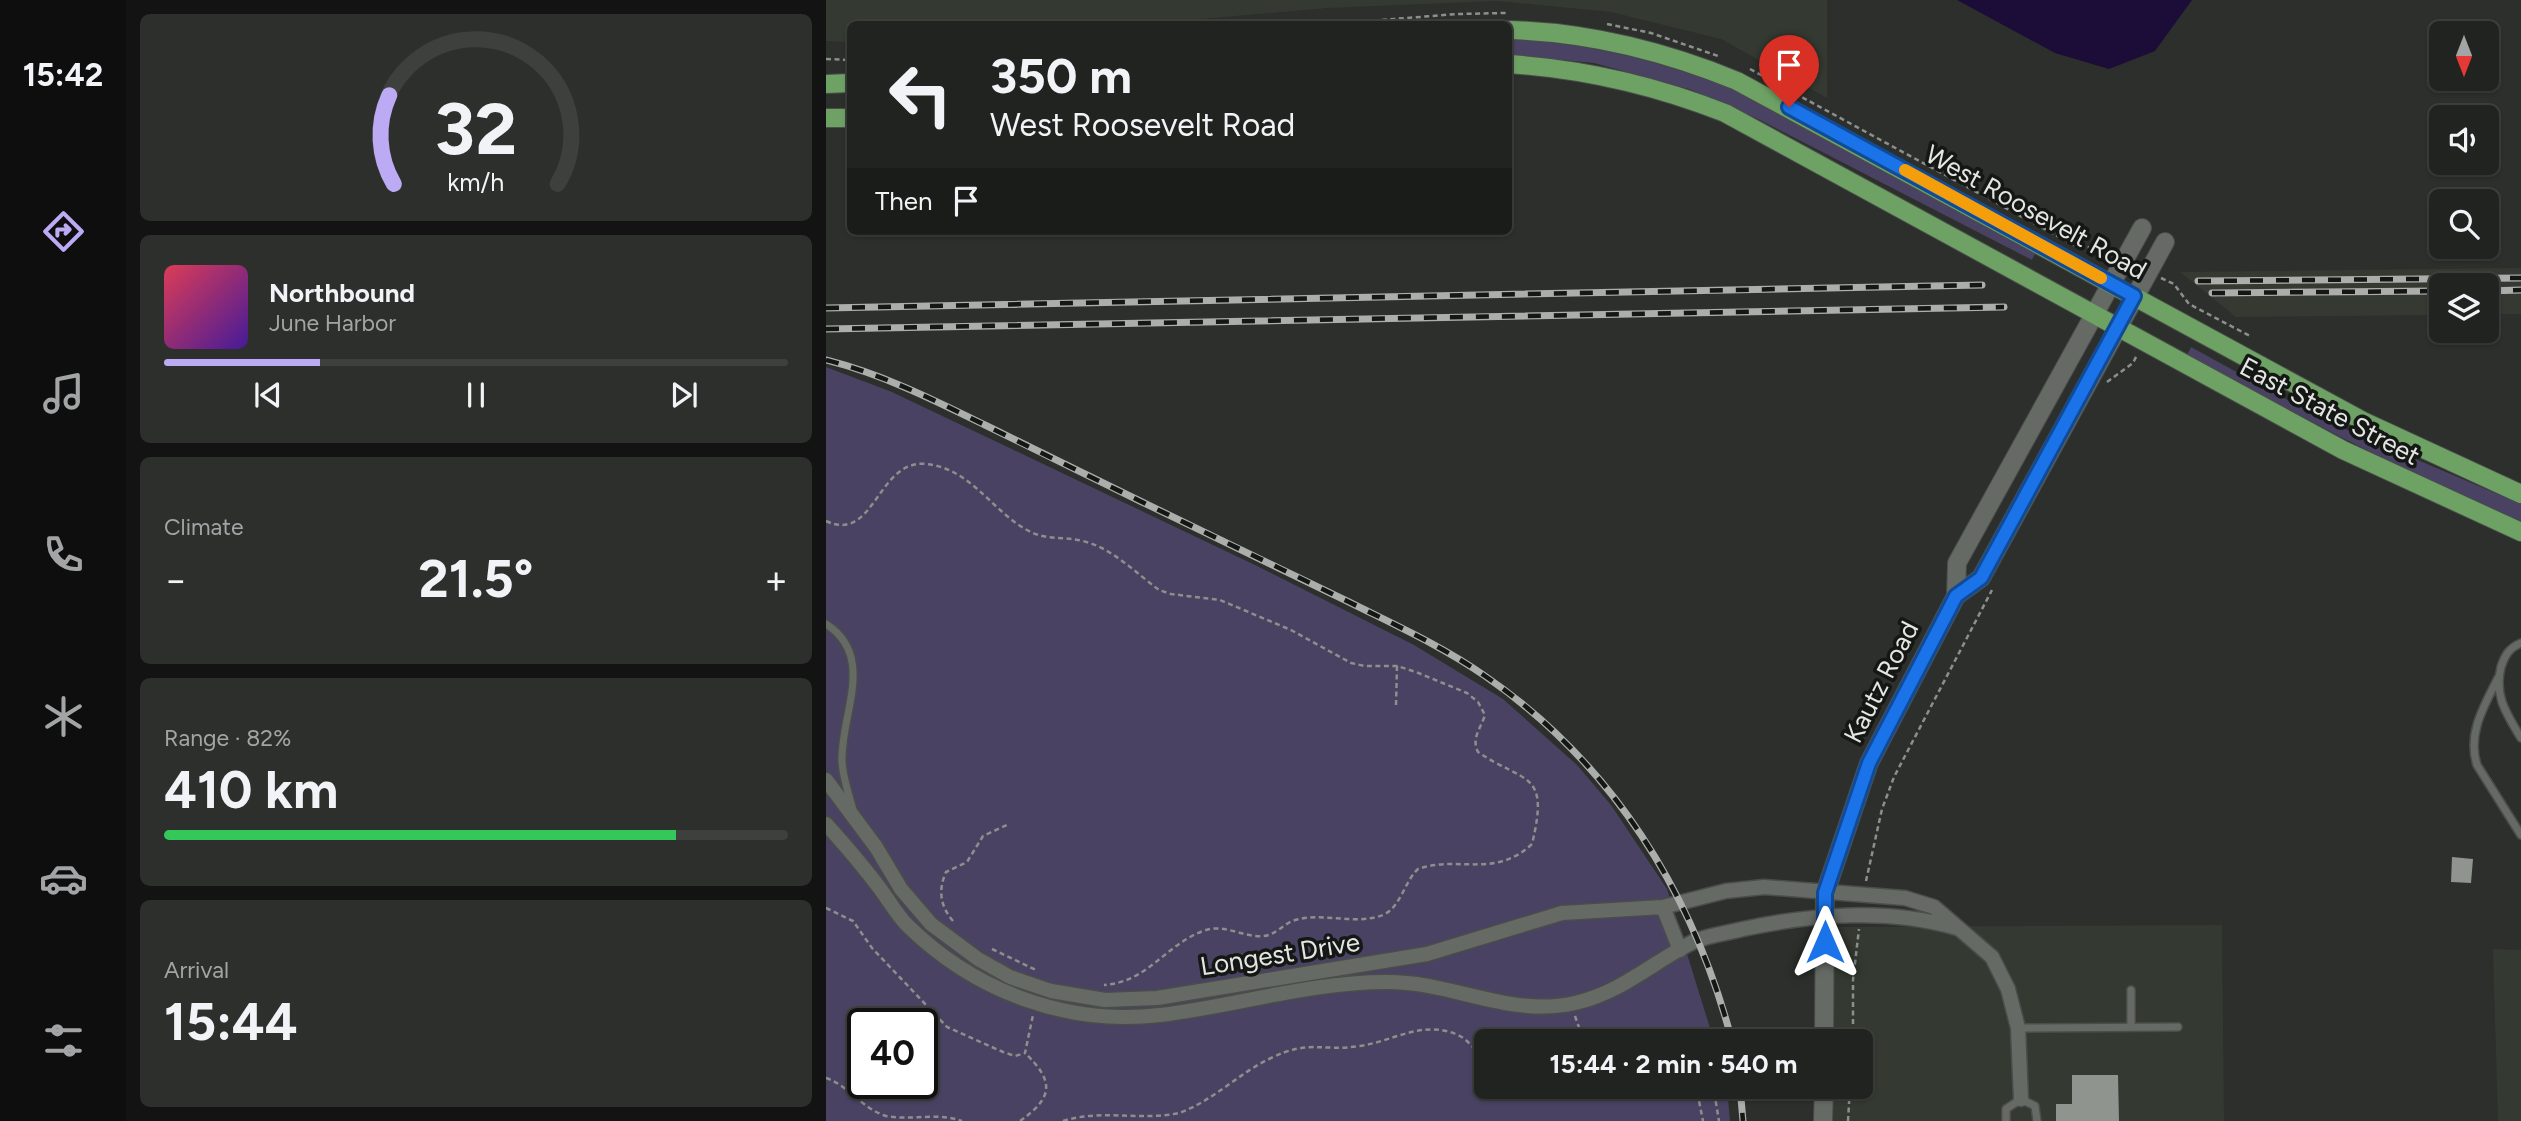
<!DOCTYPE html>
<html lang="en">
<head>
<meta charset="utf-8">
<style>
	:root { --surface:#212320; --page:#2d2f2d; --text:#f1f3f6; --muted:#a2a4a5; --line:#3e403e; --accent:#bcaaf5 }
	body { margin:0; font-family:Figtree,sans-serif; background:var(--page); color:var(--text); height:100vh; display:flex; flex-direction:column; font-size:26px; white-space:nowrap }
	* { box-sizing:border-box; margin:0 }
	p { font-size:23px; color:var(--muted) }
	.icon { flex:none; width:38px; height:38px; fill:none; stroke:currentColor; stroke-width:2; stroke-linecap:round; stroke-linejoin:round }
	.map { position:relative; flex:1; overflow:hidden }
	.panel { display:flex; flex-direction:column; gap:14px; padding:14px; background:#121312; width:700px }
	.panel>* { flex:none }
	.hud { position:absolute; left:21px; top:21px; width:665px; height:214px; border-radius:10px; box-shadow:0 2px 5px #0004,0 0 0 2px var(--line); background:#212320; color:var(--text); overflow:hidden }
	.needle { width:46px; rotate:180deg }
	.fabs { position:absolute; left:1603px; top:21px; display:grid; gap:14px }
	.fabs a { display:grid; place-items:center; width:70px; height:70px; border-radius:10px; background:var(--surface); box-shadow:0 2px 5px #0004,0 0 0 2px var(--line); font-size:35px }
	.speed { position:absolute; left:21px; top:1008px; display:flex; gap:14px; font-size:35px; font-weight:700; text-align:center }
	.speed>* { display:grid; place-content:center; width:91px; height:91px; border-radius:50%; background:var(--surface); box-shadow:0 2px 5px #0004,0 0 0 2px var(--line); line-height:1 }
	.speed .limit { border:4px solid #111; border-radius:10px; background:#fff; color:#111 }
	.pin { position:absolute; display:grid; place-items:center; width:60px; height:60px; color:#fff; margin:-72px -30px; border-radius:50% 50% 50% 0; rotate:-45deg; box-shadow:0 0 7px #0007 }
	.pin .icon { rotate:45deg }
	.me { position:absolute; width:77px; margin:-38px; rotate:0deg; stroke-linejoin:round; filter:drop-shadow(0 0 5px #0008) }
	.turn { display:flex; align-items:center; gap:24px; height:147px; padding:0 28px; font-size:32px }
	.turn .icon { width:91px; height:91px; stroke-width:2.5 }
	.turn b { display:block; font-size:49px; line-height:60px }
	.then { display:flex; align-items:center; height:66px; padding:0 28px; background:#0003; gap:14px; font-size:26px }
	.big { font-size:52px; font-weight:700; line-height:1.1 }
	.panel .card { flex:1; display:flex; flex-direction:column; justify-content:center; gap:10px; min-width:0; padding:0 24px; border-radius:10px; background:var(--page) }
	.panel .dial { align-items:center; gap:0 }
	.dial svg { height:182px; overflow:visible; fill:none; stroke:var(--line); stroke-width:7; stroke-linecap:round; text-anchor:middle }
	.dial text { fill:var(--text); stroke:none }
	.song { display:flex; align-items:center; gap:21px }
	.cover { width:84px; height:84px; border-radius:10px; background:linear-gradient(135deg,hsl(350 70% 55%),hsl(260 70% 35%)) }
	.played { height:7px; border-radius:4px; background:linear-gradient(90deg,var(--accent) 25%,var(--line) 25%) }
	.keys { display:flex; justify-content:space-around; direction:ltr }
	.heat { display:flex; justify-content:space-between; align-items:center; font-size:38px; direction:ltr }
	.charge { height:10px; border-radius:5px; background:linear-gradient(90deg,#34c759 82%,var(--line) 0) }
	.trip { position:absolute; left:648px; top:1029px; width:399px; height:70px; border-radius:10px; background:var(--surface); box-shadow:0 2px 5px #0004,0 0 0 2px var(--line); font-weight:700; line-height:70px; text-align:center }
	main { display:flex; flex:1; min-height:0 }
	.tab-bar { display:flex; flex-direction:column; width:126px; justify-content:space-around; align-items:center; background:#0d0e0d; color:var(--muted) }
	.tab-bar .icon { width:49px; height:49px }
	.tab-bar .current { color:var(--accent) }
	.tab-bar b { font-size:32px; color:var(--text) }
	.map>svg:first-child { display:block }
</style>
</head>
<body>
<main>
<nav class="tab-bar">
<b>15:42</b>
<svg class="icon current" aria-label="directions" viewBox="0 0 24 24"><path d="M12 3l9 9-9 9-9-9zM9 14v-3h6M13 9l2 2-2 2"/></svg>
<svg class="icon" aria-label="music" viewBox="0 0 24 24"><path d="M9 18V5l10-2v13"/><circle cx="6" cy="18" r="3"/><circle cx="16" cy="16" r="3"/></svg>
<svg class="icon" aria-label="phone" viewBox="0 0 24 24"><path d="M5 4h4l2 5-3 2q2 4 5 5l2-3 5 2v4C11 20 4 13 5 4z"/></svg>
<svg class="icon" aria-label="climate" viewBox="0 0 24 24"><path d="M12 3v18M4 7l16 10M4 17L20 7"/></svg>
<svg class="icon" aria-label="car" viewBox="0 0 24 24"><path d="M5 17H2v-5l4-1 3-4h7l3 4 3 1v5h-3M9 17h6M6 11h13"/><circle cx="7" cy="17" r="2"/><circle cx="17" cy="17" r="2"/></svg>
<svg class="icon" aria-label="filters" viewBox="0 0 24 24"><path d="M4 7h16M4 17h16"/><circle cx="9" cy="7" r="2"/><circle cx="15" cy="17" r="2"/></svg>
</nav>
<section class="panel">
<div class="card dial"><svg viewBox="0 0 100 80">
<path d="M14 69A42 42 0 1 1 86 69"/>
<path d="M14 69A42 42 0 0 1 12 30" stroke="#bcaaf5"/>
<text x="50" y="56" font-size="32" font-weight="700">32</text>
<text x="50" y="72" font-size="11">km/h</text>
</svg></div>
<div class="card">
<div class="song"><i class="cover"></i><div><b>Northbound</b><p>June Harbor</p></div></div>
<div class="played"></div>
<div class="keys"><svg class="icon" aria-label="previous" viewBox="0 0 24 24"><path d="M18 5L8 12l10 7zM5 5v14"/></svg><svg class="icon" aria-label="pause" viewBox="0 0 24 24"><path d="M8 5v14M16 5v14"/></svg><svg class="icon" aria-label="next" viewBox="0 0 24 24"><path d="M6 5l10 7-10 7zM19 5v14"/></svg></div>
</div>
<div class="card"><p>Climate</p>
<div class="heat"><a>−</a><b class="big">21.5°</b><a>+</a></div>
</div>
<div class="card"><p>Range · 82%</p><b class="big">410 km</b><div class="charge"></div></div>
<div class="card"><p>Arrival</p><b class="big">15:44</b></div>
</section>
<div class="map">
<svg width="1695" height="1121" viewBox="0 0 1695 1121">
	<rect width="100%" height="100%" fill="#2c2f2b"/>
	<path fill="#343a32" d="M0,0H1001V98L895,39L785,12L671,1L501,8L318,24H24V42L0,41Z
		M1695,268V314H1661V285H1615V315L1410,317L1354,272Z
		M1396,925L1398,1121H1007L1006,1087H1034V1041H1005L1003,927Z
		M1667,949L1695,950V1121H1672Z"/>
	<path fill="#494262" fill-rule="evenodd" d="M683,39C761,43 833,60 906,89L1210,252L1206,260L930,118L866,90L768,63L683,55Z
		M1365,347L1498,420L1695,504V521C1579,474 1470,414 1361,355Z
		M0,367L66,392L429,565L588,645L677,699L751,765L785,805L841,889L888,1041H660V1087H901L904,1121H0ZM37,1024H96V1083H37Z"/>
	<path fill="#1c0d38" d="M1131,0H1366L1329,51L1283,69L1229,53Z"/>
	<path fill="#90948f" d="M1626,857L1647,859L1645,883L1625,882Z
		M1246,1075H1292L1293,1121H1230V1104H1246Z"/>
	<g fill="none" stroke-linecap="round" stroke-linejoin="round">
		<g stroke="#4a4d4a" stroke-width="10">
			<path id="lane" d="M0,624C51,657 14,715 16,762C17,778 23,795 27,810
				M1695,643C1683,648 1679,655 1675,667C1668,696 1680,713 1695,738
				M1672,678C1658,706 1641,734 1651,765L1695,835
				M1305,990V1027
				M1192,1028L1352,1027
				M1180,1121V1109L1195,1099L1209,1106L1211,1121"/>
		</g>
		<g stroke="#4a4d4a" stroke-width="17">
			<path id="street" d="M0,780L50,847L75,889L105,924L152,959L184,977L225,991L279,1000L331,998L601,954L736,913L837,907L900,891L938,887L1079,898L1108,907L1166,957L1182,989L1192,1028L1195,1099
				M0,824C19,845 38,867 55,890C64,902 71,915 81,925C148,991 240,1026 334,1015C409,1006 484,982 560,982C625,981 683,1018 749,1003C795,993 828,961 869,941C883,935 902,933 917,929C988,914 1061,908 1131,928
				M837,907L854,950"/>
		</g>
		<g stroke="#4a4d4a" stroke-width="20">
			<path id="secondary" d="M1130,596L1155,578L1339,242
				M998,1041L999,893L1043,763L1130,596L1131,563L1316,228
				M997,1121L998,1087"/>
		</g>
		<g stroke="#4a4d4a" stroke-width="20">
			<path id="primary" d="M682,30C762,32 838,51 911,81L1537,421L1695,494
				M682,64C759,69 828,85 899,113L1517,450L1695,532
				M0,84L24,83
				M0,118H24"/>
		</g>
		<path stroke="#8d8f8c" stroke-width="2.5" stroke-dasharray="5 3.5" stroke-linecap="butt" d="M505,24L631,14L680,13
			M781,24L825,33L895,57
			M0,59L24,60
			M924,69L1248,245L1269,248L1280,245L1287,250
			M1335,278L1348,284L1363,304L1424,336
			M1281,382L1307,363L1311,355
			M0,521C49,544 51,459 100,464C144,468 165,510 201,530C220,541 237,536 257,541C286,548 310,573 333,590L345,594L394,600L465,630L525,663L539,666H571L590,672L641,693L652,702L659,715C655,728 645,738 652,752C699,784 724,770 706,844C669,879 631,855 592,869C578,882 575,907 557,915C528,926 495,911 466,921C457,925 449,935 438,936C419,938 399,924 380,930C340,943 323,982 278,985
			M570,705L571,666
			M1040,881L1056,809L1068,777L1166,590
			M0,908L27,921L46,948L121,1027L177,1052L189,1056L199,1053L207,1015
			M127,921C114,906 112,890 120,872L141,862L157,836L183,824
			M166,949L210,970
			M749,1016L757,1039
			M754,1041L777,1034L793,1041
			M1027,1041V980L1033,929
			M0,1078C22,1085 35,1108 60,1116C85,1121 112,1112 136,1121
			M864,1087L873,1101L877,1121
			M881,1087L889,1097L893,1121
			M194,1121C228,1097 228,1081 199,1053
			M237,1121C274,1109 316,1121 353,1113C387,1101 413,1073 445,1058C484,1039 497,1052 533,1046C566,1042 597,1019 632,1035C643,1040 650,1052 660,1060
			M1022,1121L1024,1087"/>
		<use href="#lane" stroke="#666a65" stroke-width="7"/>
		<use href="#street" stroke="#666a65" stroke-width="14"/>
		<use href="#secondary" stroke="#666a65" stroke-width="18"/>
		<use href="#primary" stroke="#6ea164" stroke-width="18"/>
		<g stroke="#abaeaa" stroke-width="7">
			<path id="rail" d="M1372,281L1695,278
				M1661,291L1695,290
				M1386,293L1615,291
				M0,308L1156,285
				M0,329L1178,307
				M0,360C56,374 108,400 159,425C211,451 263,476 314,501C384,535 454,568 523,602C569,625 616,646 659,676C786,763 867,893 906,1041
				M914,1087L917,1121"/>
		</g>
		<use href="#rail" stroke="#151715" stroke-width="4.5" stroke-dasharray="13" stroke-linecap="butt"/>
	</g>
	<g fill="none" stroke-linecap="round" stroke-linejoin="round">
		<g stroke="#114b97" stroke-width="18">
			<path id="route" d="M963,107L1308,296L1155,578L1130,596L1043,763L999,893V942"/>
		</g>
		<use href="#route" stroke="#1a73e8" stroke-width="12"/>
		<path stroke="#f59e0b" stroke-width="12" d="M1079,170L1275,278"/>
	</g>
	<g text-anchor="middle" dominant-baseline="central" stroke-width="7" stroke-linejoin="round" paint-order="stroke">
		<g font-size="26" fill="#e4e6e3" stroke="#151715">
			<text transform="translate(1210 212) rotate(29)">West Roosevelt Road</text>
			<text transform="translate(1504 411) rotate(28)">East State Street</text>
			<text transform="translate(1055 682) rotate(-63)">Kautz Road</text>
			<text transform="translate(454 954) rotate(-9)">Longest Drive</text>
		</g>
	</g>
</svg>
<div class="fabs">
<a><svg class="needle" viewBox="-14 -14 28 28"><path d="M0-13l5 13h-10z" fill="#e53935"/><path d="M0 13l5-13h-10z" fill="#a2a4a5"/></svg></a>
<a><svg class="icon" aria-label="sound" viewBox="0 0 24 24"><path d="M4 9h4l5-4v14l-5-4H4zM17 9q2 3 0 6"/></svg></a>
<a><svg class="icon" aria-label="search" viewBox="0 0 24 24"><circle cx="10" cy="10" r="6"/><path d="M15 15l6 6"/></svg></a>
<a><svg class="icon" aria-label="layers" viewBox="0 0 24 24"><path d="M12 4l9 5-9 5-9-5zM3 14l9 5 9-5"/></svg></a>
</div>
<div class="speed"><div class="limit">40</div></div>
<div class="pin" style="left:963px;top:107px;background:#d93025"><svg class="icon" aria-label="arrive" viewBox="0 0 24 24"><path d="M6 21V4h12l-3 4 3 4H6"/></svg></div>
<svg class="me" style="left:999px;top:942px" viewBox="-20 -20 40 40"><path d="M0-17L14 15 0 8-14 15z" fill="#1a73e8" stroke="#fff" stroke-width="4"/></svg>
<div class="trip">15:44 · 2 min · 540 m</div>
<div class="hud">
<div class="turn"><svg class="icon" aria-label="left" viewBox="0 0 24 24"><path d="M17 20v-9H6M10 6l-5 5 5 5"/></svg><div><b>350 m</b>West Roosevelt Road</div></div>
<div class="then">Then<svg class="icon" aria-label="arrive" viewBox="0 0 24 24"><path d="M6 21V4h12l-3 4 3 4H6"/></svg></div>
</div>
</div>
</main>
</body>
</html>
